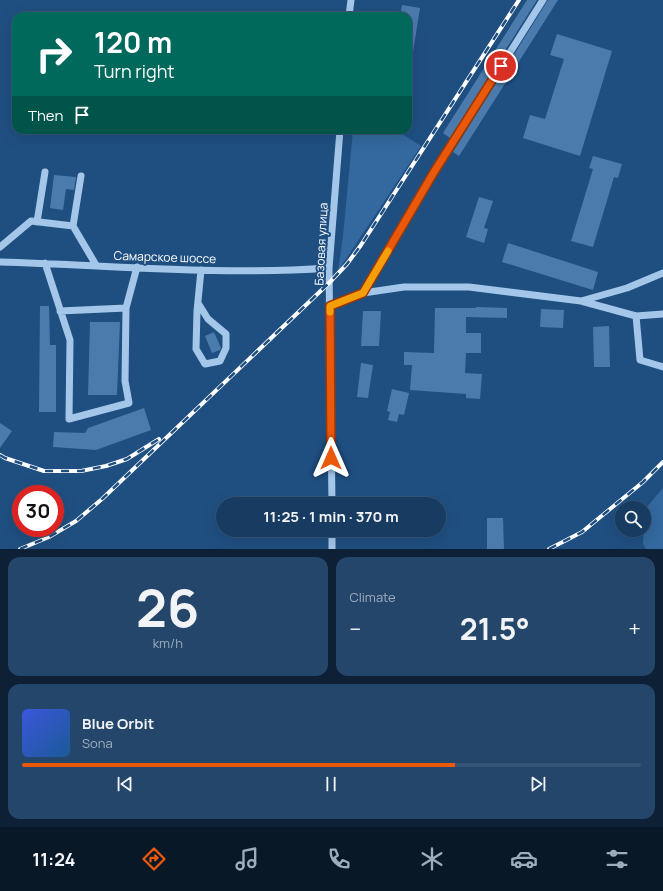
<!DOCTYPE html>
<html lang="en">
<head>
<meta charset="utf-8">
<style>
	:root { --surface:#173b61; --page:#24466a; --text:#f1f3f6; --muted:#9eadbd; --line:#365576; --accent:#ea580c }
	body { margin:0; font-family:Manrope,sans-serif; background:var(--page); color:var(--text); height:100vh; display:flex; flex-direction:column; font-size:15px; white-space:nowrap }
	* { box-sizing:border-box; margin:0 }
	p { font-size:13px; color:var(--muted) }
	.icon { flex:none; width:22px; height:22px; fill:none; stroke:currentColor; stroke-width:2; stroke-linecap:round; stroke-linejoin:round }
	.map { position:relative; height:549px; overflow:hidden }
	.sheet { display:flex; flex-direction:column; gap:8px; padding:8px; background:#0d2035; flex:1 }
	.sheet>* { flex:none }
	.top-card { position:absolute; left:12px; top:12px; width:400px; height:122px; border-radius:12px; box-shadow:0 4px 16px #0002,0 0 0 1px var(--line); background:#00695c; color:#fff; overflow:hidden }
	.buttons { position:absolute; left:615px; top:501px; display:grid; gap:8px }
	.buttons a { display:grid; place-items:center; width:36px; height:36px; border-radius:50%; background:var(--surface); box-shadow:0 4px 16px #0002,0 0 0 1px var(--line); font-size:20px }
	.speed { position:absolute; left:12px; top:485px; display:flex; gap:8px; font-size:20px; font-weight:700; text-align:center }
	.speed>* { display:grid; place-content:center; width:52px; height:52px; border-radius:50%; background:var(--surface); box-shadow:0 4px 16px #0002,0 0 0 1px var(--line); line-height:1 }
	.speed .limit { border:6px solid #d22; background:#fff; color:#111 }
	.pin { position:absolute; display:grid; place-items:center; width:34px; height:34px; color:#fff; margin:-17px; border:2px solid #fff; border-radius:50%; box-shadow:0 1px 4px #0007 }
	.me { position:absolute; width:44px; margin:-22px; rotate:0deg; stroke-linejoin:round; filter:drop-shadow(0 0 3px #0008) }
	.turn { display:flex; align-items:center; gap:14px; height:84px; padding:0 16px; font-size:18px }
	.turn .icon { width:52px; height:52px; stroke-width:2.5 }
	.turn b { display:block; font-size:28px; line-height:34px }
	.then { display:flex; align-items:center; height:38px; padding:0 16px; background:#0003; gap:8px; font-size:15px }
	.big { font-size:30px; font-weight:700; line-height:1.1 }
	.sheet .tile { flex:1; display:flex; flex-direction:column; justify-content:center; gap:6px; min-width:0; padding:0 14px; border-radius:12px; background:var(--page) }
	.sheet .dial { align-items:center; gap:0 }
	.dial b { font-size:52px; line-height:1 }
	.song { display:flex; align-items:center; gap:12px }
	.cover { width:48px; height:48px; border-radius:6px; background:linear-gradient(135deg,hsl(230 70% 55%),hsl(210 70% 35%)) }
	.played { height:4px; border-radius:2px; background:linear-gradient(90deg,var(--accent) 70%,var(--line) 70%) }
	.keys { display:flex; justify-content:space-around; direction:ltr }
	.heat { display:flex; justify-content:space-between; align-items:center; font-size:22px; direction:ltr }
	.sheet .tiles { flex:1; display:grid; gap:8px; grid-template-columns:1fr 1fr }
	.tile:last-child { grid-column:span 2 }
	.trip { position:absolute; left:216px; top:497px; width:230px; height:40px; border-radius:20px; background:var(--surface); box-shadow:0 4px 16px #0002,0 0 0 1px var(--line); font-weight:700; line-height:40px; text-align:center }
	.menu { display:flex; height:64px; justify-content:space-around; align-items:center; background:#091827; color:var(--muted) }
	.menu .icon { width:28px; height:28px }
	.menu .active { color:var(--accent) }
	.menu b { font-size:18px; color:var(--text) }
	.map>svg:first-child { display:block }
</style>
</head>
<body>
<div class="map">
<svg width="663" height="549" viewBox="0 0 663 549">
	<rect width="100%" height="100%" fill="#1f4f81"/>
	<path fill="#33699f" d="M353,130H396L421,146L338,271L343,236Z
		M663,488V549H646L643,544L645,509Z"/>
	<path fill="#4b7bac" d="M527,0H537L450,138L443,133Z
		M548,0H558L459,156L453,152Z
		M402,5L420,8L412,58H408V16H400Z
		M557,34L612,51L580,156L523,138L530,115L545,119L564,59L550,55Z
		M593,156L622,164L618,178L614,177L593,247L571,241L593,169L589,168Z
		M54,175L76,177L74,190L66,189L63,210L50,208Z
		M479,197L493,201L484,228L488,229L484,243L466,237Z
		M508,243L598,272L593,290L502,262Z
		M40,306H49L50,345H56V412H39Z
		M476,307L507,308V318L466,317V333H481V353H466L465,373L482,374L480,399L466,398V394L410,390L412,365H404V352L434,353L435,308H476Z
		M541,309L564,310L563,328L540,327Z
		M363,311H381L379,346H361Z
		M90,322H120L117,395H88Z
		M609,326L610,367H594L593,327Z
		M214,332L221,348L220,350L212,353L205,336Z
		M361,363L373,365L368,398L357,397Z
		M392,389L409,393L404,415L399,414L397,422L388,420L390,412L387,411Z
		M144,408L151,430L96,450L53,447L54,432L85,433L88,428Z
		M0,423L12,431L0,448Z
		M487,518H503L504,549H487Z"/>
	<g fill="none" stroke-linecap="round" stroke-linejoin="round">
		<path stroke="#a4c7e9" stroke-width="7" d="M349,16L351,0
			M81,176L73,226L96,265
			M37,222L45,172
			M0,247L31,221L73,226
			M0,262C109,265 220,276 329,268
			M45,263L70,340L69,419L129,403L125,381L126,308L60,311
			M363,293L434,173L543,0
			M581,301L636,316L663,314
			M198,303L208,319L226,334V348L220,361L205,364L196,349L197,311L201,270
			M330,306L363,293L404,287H469L581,301L627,288L663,273
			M126,308L137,267
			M636,316L640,360L663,367
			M332,504L329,268L340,130
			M332,530V549"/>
		<g stroke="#fff" stroke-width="4">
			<path id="rail" d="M0,455L5,458L44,471H81L106,466L127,459L159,439
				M20,549L49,537L76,521L102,499L329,283L347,264L361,245L519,0
				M549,549L582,532L643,482L663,462"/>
		</g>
		<use href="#rail" stroke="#1f4f81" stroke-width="2.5" stroke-dasharray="8" stroke-linecap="butt"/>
	</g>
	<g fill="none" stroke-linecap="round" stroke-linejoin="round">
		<g stroke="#983908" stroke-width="10">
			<path id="route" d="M331,458L330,306L363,293L434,172L501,66"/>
		</g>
		<use href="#route" stroke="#ea580c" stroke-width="7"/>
		<path stroke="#f59e0b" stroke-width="7" d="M330,312V306L363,293L388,251"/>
	</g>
	<g text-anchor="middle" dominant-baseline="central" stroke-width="4" stroke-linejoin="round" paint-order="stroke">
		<g font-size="12" fill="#fff" stroke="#1f4f81">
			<text transform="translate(321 244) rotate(-87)">Базовая улица</text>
			<text transform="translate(165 257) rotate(2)">Самарское шоссе</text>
		</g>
	</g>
</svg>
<div class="buttons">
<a><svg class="icon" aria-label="search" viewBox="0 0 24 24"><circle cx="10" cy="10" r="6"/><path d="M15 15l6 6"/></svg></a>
</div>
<div class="speed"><div class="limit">30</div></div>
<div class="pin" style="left:501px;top:66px;background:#d93025"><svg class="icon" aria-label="arrive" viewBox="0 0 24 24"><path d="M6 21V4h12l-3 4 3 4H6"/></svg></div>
<svg class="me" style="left:331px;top:458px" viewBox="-20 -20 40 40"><path d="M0-17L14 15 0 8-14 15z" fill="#ea580c" stroke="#fff" stroke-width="4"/></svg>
<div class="trip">11:25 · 1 min · 370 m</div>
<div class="top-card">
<div class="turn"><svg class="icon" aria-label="right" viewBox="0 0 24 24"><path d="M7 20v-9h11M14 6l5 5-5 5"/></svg><div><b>120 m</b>Turn right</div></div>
<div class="then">Then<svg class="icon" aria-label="arrive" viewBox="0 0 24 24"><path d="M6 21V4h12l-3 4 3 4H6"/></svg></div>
</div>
</div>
<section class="sheet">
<div class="tiles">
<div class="tile dial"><b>26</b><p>km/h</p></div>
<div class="tile"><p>Climate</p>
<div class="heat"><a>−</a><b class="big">21.5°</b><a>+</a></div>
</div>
<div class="tile">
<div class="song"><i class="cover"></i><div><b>Blue Orbit</b><p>Sona</p></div></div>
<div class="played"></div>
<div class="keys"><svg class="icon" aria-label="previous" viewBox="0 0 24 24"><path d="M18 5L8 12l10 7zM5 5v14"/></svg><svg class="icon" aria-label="pause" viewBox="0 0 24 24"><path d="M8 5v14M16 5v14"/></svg><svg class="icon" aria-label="next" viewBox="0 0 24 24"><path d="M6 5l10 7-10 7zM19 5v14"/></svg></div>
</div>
</div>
</section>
<nav class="menu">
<b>11:24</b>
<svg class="icon active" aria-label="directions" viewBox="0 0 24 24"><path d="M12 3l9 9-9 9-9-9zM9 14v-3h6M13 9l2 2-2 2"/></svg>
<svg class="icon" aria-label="music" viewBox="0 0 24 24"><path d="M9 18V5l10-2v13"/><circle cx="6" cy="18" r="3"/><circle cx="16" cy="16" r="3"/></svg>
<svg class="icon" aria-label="phone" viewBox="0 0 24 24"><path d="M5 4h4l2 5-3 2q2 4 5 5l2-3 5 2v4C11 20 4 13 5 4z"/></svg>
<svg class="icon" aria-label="climate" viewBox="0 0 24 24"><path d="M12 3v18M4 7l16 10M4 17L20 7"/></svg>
<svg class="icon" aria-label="car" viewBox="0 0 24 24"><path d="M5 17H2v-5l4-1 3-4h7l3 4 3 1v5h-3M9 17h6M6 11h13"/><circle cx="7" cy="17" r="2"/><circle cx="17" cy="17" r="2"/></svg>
<svg class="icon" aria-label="filters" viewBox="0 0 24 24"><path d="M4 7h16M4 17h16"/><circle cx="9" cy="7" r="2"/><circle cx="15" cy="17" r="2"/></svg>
</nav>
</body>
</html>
